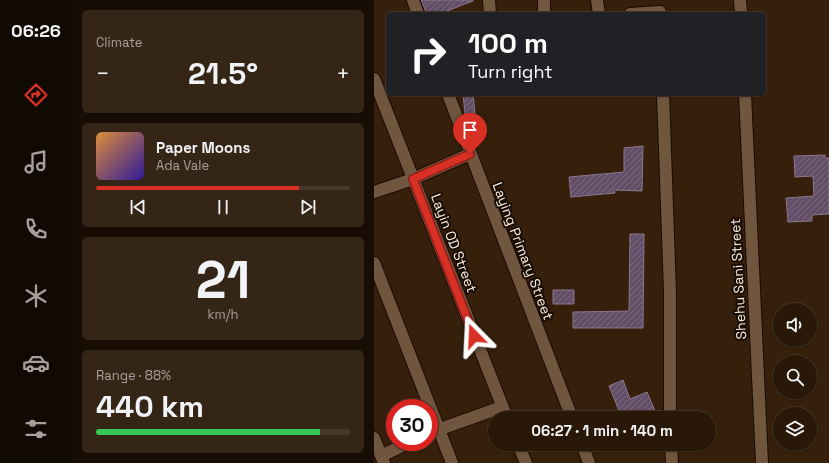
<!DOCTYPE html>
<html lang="en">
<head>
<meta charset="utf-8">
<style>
	:root { --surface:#291808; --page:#352516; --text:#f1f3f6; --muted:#a5a09c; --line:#453729; --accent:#d93025 }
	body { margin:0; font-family:"Space Grotesk",sans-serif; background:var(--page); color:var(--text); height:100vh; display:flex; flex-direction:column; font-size:15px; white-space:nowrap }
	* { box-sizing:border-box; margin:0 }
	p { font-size:13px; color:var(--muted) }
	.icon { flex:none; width:22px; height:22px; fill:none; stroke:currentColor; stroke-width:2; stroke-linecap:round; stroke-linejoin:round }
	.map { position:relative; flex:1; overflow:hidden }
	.drawer { display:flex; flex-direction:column; gap:10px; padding:10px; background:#170d04; width:302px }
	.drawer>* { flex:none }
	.hud { position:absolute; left:12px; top:12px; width:380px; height:84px; border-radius:6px; box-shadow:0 1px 3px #0004,0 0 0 1px var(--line); background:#202124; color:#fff; overflow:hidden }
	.fabs { position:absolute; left:399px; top:303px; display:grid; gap:8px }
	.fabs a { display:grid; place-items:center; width:44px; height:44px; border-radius:50%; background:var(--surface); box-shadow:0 1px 3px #0004,0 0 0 1px var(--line); font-size:20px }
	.speed { position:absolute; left:12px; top:399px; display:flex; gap:8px; font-size:20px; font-weight:700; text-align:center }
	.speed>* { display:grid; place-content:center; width:52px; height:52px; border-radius:50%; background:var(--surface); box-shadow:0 1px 3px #0004,0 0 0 1px var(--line); line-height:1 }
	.speed .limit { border:6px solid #d22; background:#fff; color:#111 }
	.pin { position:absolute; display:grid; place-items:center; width:34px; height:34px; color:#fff; margin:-41px -17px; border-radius:50% 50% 50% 0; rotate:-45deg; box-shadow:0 0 4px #0007 }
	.pin .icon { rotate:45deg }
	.me { position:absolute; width:44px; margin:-22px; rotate:339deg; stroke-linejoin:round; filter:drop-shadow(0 0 3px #0008) }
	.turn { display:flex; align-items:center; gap:14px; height:84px; padding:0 16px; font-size:18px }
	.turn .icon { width:52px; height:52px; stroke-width:2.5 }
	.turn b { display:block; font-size:28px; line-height:34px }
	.big { font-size:30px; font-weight:800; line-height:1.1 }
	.drawer .widget { flex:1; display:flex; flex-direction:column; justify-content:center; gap:6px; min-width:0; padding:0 14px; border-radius:6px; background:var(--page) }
	.drawer .dial { align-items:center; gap:0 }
	.dial b { font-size:52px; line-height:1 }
	.song { display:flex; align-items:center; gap:12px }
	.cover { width:48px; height:48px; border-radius:6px; background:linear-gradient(135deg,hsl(30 70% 55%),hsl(250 70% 35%)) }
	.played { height:4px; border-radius:2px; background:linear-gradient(90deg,var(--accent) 80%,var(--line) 80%) }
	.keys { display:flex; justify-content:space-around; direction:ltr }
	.heat { display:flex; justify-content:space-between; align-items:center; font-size:22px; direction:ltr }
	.charge { height:6px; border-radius:3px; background:linear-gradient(90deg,#34c759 88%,var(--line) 0) }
	.trip { position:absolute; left:114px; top:411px; width:228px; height:40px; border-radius:20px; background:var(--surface); box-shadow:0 1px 3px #0004,0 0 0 1px var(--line); font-weight:800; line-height:40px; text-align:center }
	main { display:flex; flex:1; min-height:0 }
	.tabs { display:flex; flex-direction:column; width:72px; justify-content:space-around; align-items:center; background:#100a03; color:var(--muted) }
	.tabs .icon { width:28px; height:28px }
	.tabs .current { color:var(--accent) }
	.tabs b { font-size:18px; color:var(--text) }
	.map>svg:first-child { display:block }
</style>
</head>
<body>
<main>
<nav class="tabs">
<b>06:26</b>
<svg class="icon current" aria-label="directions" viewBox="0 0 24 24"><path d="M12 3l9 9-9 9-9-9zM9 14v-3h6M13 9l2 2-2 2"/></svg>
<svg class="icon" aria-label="music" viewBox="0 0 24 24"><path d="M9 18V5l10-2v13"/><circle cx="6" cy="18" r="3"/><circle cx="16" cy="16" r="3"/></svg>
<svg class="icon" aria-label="phone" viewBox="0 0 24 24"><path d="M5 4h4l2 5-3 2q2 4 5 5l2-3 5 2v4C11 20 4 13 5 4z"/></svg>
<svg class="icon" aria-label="climate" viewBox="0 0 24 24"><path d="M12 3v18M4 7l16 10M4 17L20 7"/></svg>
<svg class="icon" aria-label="car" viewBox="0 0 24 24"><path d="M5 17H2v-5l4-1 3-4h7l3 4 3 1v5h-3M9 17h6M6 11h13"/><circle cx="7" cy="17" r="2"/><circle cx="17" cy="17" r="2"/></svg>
<svg class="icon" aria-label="filters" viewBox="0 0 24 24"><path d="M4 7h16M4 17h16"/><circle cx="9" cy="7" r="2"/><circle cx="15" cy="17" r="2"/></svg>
</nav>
<section class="drawer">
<div class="widget"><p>Climate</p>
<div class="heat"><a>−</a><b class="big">21.5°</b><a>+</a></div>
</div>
<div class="widget">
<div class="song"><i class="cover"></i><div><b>Paper Moons</b><p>Ada Vale</p></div></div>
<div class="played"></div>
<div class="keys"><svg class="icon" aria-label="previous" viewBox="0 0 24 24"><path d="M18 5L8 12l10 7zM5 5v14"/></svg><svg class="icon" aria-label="pause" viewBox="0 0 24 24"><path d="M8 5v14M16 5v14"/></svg><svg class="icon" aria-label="next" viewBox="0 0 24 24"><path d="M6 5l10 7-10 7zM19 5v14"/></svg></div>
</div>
<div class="widget dial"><b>21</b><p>km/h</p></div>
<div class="widget"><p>Range · 88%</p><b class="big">440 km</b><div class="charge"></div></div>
</section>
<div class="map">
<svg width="455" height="463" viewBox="0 0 455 463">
	<defs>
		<pattern id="building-hatch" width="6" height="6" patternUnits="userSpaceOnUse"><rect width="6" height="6" fill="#634e67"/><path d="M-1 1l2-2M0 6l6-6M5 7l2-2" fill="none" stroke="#7a687c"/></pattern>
	</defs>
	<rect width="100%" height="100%" fill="#37200b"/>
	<path fill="url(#building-hatch)" stroke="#8c7590" d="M47,0H99V1L65,14H53Z
		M89,94H99L101,113L91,114Z
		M99,120L101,141L100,142L92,121Z
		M269,146L268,191L240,190L241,193L197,197L195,177L250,172V148Z
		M451,155V158H455V214L438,215V221L414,222L412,198L440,196L439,176L421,177L420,156Z
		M256,234H270L269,328H199V312L255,311Z
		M179,290H200V304H179Z
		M249,380L256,399L273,392L284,418H248L235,386Z"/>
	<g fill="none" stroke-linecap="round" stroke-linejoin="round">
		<g stroke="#1e0900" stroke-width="14">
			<path id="street" d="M39,0L44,14
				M115,0L116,14
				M170,0V14
				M223,0L225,14
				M366,0L367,14
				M256,14L286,12
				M0,79L133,418
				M74,94L198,418
				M289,94L296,292V418
				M371,94L388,463
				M0,192L39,179L96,154
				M0,263L78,463
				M55,433L128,407
				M0,438L10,463
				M144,444L152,463
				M208,444L215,463
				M297,444L298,463
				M7,456L36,442"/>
		</g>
		<use href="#street" stroke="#70553f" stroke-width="12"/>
	</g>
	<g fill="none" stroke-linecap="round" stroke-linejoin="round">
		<g stroke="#8d1f18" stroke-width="10">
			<path id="route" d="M96,154L39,179L100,336"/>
		</g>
		<use href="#route" stroke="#d93025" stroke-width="7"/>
	</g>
	<g text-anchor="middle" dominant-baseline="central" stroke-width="4" stroke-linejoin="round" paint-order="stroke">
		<g font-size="14" fill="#fdede0" stroke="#170d05">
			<text transform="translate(80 243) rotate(69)">Layin OD Street</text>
			<text transform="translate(149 251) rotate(69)">Laying Primary Street</text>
			<text transform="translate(364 279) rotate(-93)">Shehu Sani Street</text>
		</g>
	</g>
</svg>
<div class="fabs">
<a><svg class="icon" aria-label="sound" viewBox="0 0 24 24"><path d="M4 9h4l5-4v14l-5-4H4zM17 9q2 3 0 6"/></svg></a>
<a><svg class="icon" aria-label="search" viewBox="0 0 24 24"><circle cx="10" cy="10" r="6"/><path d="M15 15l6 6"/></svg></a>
<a><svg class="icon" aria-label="layers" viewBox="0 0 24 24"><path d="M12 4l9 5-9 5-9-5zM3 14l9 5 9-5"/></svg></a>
</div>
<div class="speed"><div class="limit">30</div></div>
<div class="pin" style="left:96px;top:154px;background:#d93025"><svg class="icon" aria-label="arrive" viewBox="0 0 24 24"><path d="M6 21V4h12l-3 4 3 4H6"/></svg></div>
<svg class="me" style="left:100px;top:336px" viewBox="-20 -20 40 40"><path d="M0-17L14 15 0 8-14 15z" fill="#d93025" stroke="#fff" stroke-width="4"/></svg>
<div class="trip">06:27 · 1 min · 140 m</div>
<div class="hud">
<div class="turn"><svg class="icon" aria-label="right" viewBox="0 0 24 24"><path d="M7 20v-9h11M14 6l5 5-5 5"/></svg><div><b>100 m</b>Turn right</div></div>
</div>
</div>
</main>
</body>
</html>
